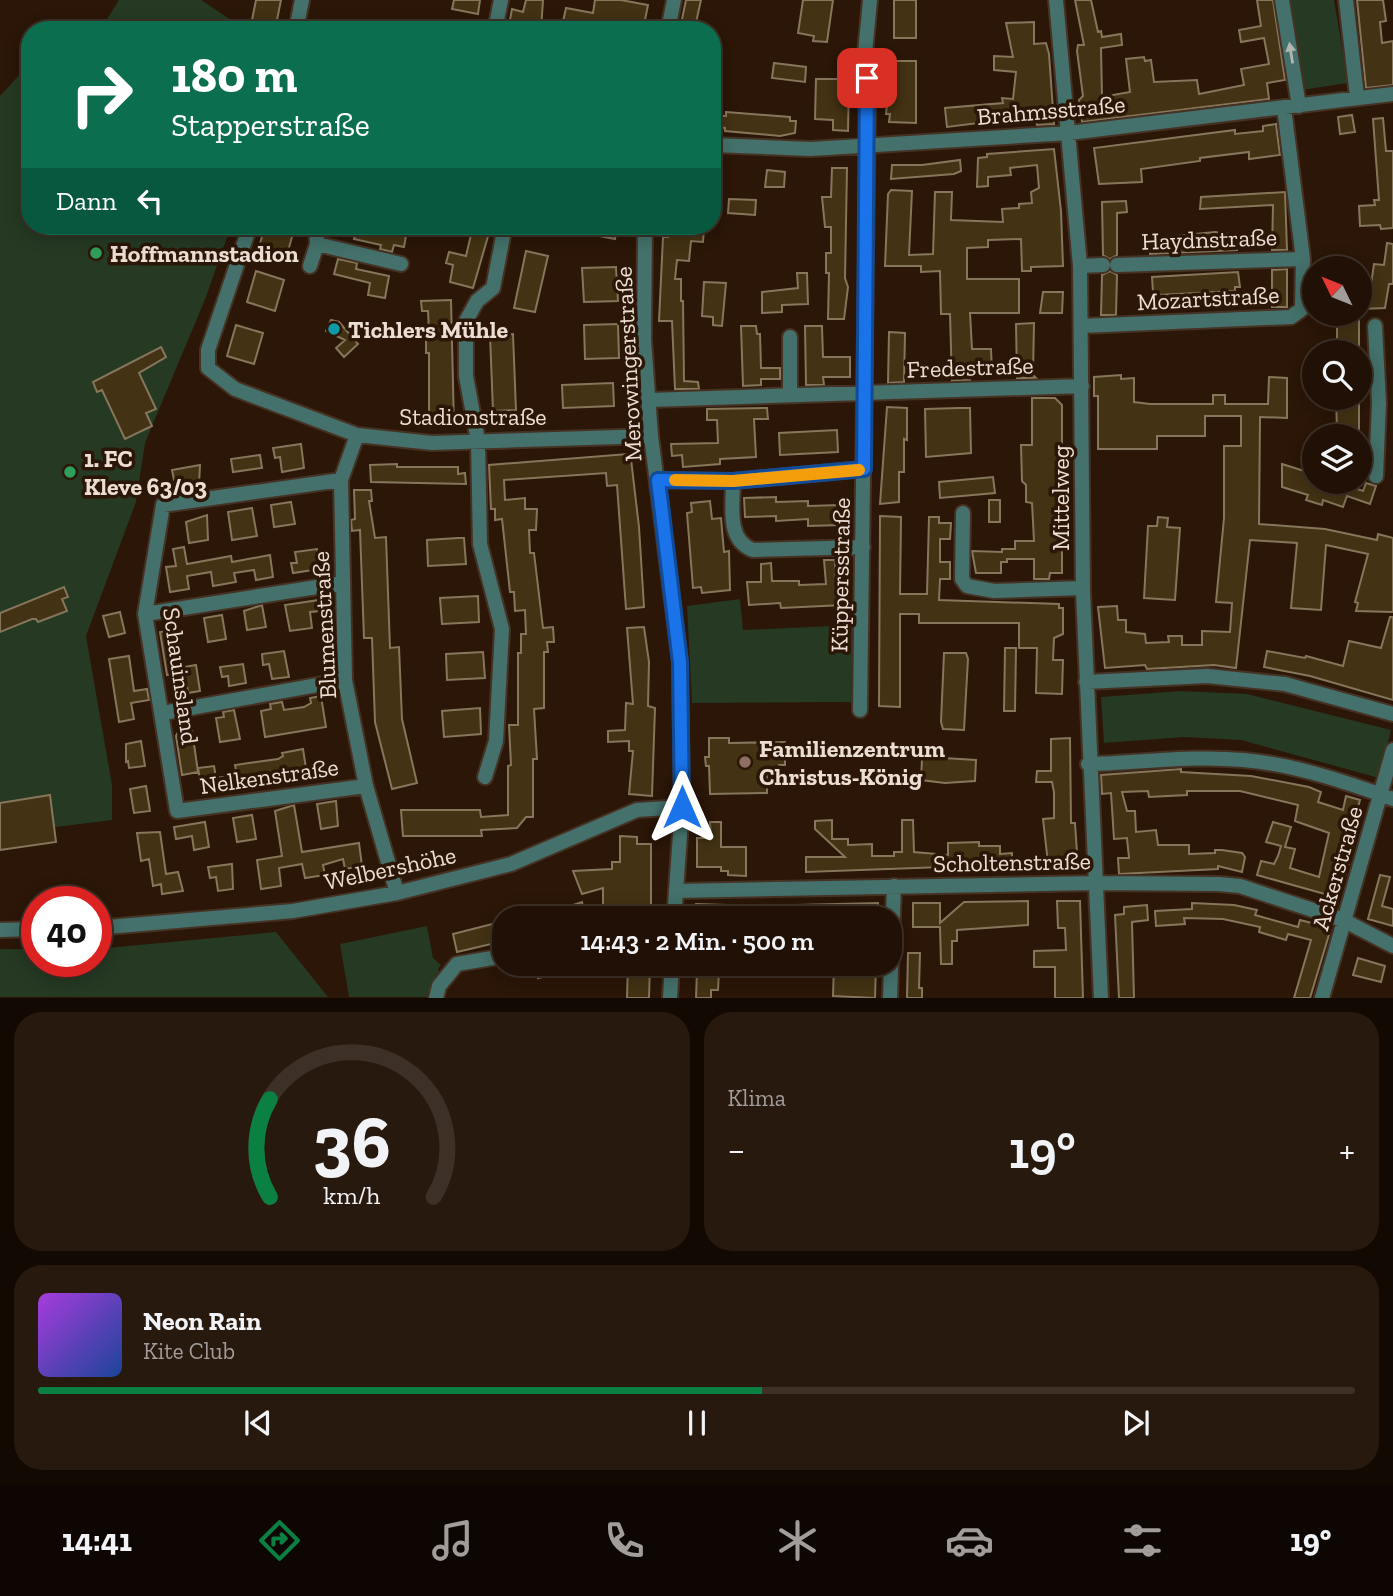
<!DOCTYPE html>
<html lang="de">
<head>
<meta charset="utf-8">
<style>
	:root { --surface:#201005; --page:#28190f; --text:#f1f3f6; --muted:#a29d9a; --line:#3d3027; --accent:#0b8043 }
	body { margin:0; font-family:"Zilla Slab",serif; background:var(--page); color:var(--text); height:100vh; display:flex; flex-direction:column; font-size:26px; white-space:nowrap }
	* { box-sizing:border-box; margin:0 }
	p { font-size:23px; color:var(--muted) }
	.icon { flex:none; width:38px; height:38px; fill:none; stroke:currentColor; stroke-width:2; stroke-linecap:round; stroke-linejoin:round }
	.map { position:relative; height:998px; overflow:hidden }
	.drawer { display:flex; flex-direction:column; gap:14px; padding:14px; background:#120903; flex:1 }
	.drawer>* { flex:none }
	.hud { position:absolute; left:21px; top:21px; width:700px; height:214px; border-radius:28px; box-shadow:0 4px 18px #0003,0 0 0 2px var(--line); background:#0b6e4f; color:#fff; overflow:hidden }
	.needle { width:46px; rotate:313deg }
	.fabs { position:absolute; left:1302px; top:256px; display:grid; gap:14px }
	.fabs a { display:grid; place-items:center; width:70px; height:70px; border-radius:50%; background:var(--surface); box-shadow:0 4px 18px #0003,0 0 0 2px var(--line); font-size:35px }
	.speed { position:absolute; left:21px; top:886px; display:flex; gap:14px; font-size:35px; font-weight:700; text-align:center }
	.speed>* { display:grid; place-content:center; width:91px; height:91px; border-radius:50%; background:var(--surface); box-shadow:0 4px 18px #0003,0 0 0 2px var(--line); line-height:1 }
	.speed .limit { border:10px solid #d22; background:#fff; color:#111 }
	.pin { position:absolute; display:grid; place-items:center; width:60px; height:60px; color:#fff; margin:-30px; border-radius:14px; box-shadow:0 4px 10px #0006 }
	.me { position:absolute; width:77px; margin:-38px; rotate:0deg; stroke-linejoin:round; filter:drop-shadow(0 0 5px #0008) }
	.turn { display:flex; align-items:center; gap:24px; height:147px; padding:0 35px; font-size:32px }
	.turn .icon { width:91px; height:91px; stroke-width:2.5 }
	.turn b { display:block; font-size:49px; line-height:60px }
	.then { display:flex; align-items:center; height:66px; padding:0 35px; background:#0003; gap:14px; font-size:26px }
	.big { font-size:52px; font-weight:600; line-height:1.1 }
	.drawer .widget { flex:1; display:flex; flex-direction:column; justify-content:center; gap:10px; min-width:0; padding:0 24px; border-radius:28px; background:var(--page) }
	.drawer .dial { align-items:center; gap:0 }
	.dial svg { height:182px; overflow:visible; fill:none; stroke:var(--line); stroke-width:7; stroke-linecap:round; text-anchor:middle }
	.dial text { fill:var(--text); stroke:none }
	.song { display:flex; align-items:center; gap:21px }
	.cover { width:84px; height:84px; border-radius:10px; background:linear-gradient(135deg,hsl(280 70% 55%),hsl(220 70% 35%)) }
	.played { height:7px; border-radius:4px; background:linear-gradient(90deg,var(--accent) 55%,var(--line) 55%) }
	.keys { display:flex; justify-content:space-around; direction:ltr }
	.heat { display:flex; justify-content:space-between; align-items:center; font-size:38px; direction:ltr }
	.drawer .tiles { flex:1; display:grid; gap:14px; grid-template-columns:1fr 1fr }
	.widget:last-child { grid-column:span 2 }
	.trip { position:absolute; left:492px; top:906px; width:410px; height:70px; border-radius:28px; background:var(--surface); box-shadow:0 4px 18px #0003,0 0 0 2px var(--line); font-weight:600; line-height:70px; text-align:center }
	.dock { display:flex; height:112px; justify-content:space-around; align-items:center; background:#0d0602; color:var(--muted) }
	.dock .icon { width:49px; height:49px }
	.dock .active { color:var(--accent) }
	.dock b { font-size:32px; color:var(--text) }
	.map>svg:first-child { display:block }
</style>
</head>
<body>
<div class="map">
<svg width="1393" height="998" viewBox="0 0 1393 998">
	<rect width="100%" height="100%" fill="#2b1607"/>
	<path fill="#253923" d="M119,0H201L246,30H100Z
		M1286,0H1334L1348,83L1301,90Z
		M23,71L30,73V226H231L206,297L145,443L136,502L86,636L112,785V820L0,834V96Z
		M740,599L743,630L853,625L851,702L692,703L687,606Z
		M1181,691L1247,694L1391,730L1379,778L1241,740L1184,737L1104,743L1101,697Z
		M427,926L433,958L441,965L438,969L441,977L433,997H349L340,944Z
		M276,932L328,997H0V949H37V961H96V949Z"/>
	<path fill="#433213" stroke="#86765c" stroke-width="2" d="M256,0H281L275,30H258L259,26L251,25Z
		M454,0H480L478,14L452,9Z
		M526,0H543L541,30H508L512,9L523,12Z
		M595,0H621L648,5L643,30H582L562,26L566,8L593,13Z
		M686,0H701L695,27L681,24Z
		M803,0H833L827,42L813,41L814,36L798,33Z
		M894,0H916V38H894Z
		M1075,0H1091L1098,32L1101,31L1102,37L1121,34L1122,45L1101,48L1102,97L1130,92L1126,59L1144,57L1145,61L1151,60L1154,82L1197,80L1199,94L1244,85L1241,69L1269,64L1264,38L1241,42L1239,30L1261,26L1257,0H1273L1285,80L1267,83L1269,99L1082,122L1079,100L1083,96L1077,51L1078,45H1084Z
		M1357,0H1383L1386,21L1380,22L1382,43L1393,41V85L1366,88Z
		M1034,22V44L1046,43L1049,54L1054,124L1037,125L1036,121L1022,122L1018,118L947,127L945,108L1003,103L1002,98L1013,99L1016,72L994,70V56L1013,57L1006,23Z
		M886,61H916V123L889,122L890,114H886L890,77H886Z
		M774,63L806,67L805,82L772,78Z
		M816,79H849L848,131L833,130V120L815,119Z
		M726,112L790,117V121H796L795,133L780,136L725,131V128L712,127V115L726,116Z
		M1352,115L1355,132L1340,134L1338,117Z
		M1383,118L1386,151H1393V228L1381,229L1380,225L1360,226L1359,206L1375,205L1374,200H1379L1373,119Z
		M1276,124L1280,155L1249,159V152L1200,158V161L1141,169L1142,182L1099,184L1094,148L1235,130V134L1263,131V126Z
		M1054,149L1061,211L1063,266L1031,267V271H1022L1021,239L988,240V247L967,248V279H1019V313H970L972,349H991L992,371L970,372V380L952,381L950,314H941L940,271L921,272V266H885L888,194L891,190L912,191L909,255L933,254L935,192H952L951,220L1003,222L1002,209L1019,208V204L1032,203L1031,192L1039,188L1037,165L1010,168L1011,175L988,177V186L977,187L978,158L987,157V154Z
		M960,160L961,171L954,174L891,179L892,165H922Z
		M832,168H847L845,278L848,287L844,319H828L829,273H826V253H831V227H825L822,197H831Z
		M767,170L785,172L784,187H765Z
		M1285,192L1287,250H1272L1273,205L1200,209L1201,197Z
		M729,199L756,200L755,215L728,213Z
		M1126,201L1127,212L1117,213V255L1110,259L1103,255L1102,202Z
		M265,226H295L287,255L259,247Z
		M351,226H389L407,230L404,247L394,245L392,252L380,249L381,245L354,239L355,235L349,234Z
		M473,226H491L473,288L450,282L453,265L446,263L449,252L466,256Z
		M574,226H617L615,239L574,231Z
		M669,226L704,228L703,242L691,241L689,261L677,260L675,279H681V301H683L684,381L698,382L699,389H675L672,321H659L663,237H668Z
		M1215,232L1236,235L1237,250L1150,254L1149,233L1154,238Z
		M1387,243L1393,244V284H1389L1385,308L1362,309L1361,299L1369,298L1374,264L1384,265Z
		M526,251L548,256L535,312L514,308Z
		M338,259L357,263L356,269L389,276L385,298L368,295L370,283L334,274Z
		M616,267L618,301L584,302L582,268Z
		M1287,269V307H1272V270Z
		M256,271L284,280L275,311L247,302Z
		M1110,271L1117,275L1116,315H1101L1102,275Z
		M1238,272L1240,287H1235V291L1157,295V292H1153L1152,277Z
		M797,273H807L808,304L782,305V312L762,313V292L798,288Z
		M704,282L726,283L722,326L713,325V317L702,316Z
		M1043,292H1063L1062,313H1040Z
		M451,300L454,426H429V353H426V332H429L428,311H422L421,301Z
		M1337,313H1359V352H1337Z
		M331,320L339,322L358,344L344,357L336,348L345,340L326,331Z
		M1034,323L1033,375L1036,378H1017L1016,324Z
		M618,324L619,358L585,359L584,325Z
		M236,325L263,333L254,364L227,356Z
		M741,326H756L757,334H760L761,368H780V379H761V385L743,386Z
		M805,326H822L823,357H850V377H823L824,385H806Z
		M889,332L905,333L904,382L888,383Z
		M513,334L516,410L493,411L490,335Z
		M161,347L166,357L139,373L156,409L146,413L152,426L125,439L102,390L97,392L93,382Z
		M1121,375V379L1134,378V402L1150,404H1213V395H1225V404H1268L1269,377L1287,378V418L1260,417L1259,524L1325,529L1377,540L1378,534L1393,538V612L1356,611L1358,603L1355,602L1368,554L1326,545L1321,610L1291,608L1297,543L1250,540L1236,668L1214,665L1147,669L1145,665L1105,668L1098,607L1117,606L1118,620H1126V632L1145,634L1146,643L1169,642L1168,636H1182V645H1202V631L1230,632L1232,603L1216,602L1224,518V446H1241V416H1205V436H1157V449H1098V396H1094V377Z
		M613,383L614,406L563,408L562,385Z
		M1336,397H1359V431H1337Z
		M1032,398H1055L1062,405V573H1050L1049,579H1034V559H1007V562H1001V573H976L972,551L1002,552V549H1015V541H1034L1032,503L1026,502V485L1022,481L1021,445H1032Z
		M887,407L907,408V440L904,439V472H899V502L880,504Z
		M767,408L768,419H754L756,457L720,459V464L683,467L682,455L672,456L671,444L718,443L717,420H707V409Z
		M959,408H970L971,453L926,457L925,409Z
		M837,430L838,452L780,455L779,433Z
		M301,444L304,468L282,472L280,457L275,458L273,448Z
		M628,454L631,459L639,527L644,607L626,609L617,485L607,486L606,473L504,480L505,500L525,498V509H537L536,530H529L530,553H534L543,628L553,627L554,642H547L548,652H544V708L534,709L537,759H533V817H526L517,828L481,830L482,836H403L401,810H480L481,817L508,815V766L511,765L509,725H518V653H521V634H526L525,610L515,611L514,592H510L502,519L495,520V509H491L489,465Z
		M260,455L262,468L233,472L231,459Z
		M397,464V467H458V474L465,473L466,484L371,482L370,465Z
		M1282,464L1314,474V481H1335L1363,491L1366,483L1376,486L1370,504L1347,496L1343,507L1323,500L1322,505L1306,500L1308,495L1282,487Z
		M200,465L199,485L183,487L182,479L174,480L172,470Z
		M993,477L995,493L940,498L939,482Z
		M354,490H371L372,501H369L375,538L386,537L390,648L399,647L402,719L417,783L392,789L375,722L372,638H364L360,530L352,531L351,520L355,519Z
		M776,497V502L808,501V506L840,505L841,525L808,526V519L776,521V516L745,517L744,498Z
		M989,500H1000V522H989Z
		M710,501L712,519L721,518L724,552L729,551L730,590L702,593L701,587L693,588L687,513L692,512L691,503Z
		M291,502L295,524L274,527L271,505Z
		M252,508L257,536L232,540L228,512Z
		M207,515L208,540L189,543L186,522Z
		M880,516L901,517L900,594H927L929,517H939V523H951L950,539H940V562H950V579H940L939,600L1059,604V608H1063V634L1054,638L1053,660H1063L1062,694L1036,693L1037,648H1019V623H919V614H900V707L879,706Z
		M1158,517L1168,518L1167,527L1180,528L1175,600L1144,598L1148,526H1157Z
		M458,538H464L466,564L428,566L427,540Z
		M184,547L187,564L231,556L232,562L270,555L273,577L256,580L254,570L234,573L236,582L213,586L211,572L187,576L189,589L170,592L166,567L176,566L173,549Z
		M317,549L320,569L293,573L291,563H297L295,552Z
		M824,560H835L836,583H843L844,605L781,608L780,603L749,605L747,582H761V564L771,563L772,581H799V585L826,584Z
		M64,587L68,597L62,599L67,611L38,622L36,619H32L0,632V613Z
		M478,596L479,622L442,624L440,598Z
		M319,600L321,611L310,612L312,628L290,631L285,605Z
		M262,605L266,627L247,630L244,611Z
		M120,612L125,633L109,637L103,616Z
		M222,615L226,639L208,642L204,618Z
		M1390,617H1393V700L1310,676L1264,667L1267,651L1305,658L1306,656L1343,666L1349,641L1381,648Z
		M644,627L649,662L648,706L655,708L652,796L629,794L633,751H629V741L608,742V731L625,730L626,703L633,704L627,628Z
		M177,630L184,672L167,675L160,632Z
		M1005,648H1016L1015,711H1004Z
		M284,651L289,677L272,679L269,664L263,665L262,654Z
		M483,652L485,678L447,680L446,654Z
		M944,653H966L968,659L964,730L943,729L941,722Z
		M129,656L134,691L147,689L149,700L131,703L134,719L119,722L109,659Z
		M243,664L246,683L229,686L228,676L222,677L220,667Z
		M196,665L200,691L188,693L184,667Z
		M321,696L326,727L265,737L261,711L271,709L270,704L282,702L284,710L304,707L311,703L310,698Z
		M480,708L481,734L444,737L442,711Z
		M234,710L240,739L220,742L216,718L224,717L223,712Z
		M192,730L198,772L182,775L176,736L178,732Z
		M709,738H729V743L785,742V765H779V770L767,771V793L710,794L709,766H706L705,757H709Z
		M1070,738L1071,823H1075L1078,868L1063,869V864L1048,863L1043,819L1054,818V792L1052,782H1036L1037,771H1051V739Z
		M141,741L145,766L129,768L128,761L126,762V744Z
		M303,749L307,775L287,779L286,772L263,775L264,780L257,783L202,792L198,768L214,766L216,778L237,775L235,765L278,759L283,756L282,753Z
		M927,757L976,760L975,781L945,783L921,780L922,759Z
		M1181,769V772L1251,776L1309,787L1321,792L1318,802L1343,810L1346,796L1360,800L1350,836L1356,838L1341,891L1334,890L1332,896L1257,875L1261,861L1274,864L1278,856L1281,846L1266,842L1273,822L1291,827L1285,847L1295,849L1290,868L1319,877L1329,833L1295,821L1298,805L1240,791H1187V795L1149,797L1148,791L1122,792L1127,811H1135L1136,832L1156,830L1158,845H1189V854L1215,853V850H1222L1242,853L1245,857L1242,872L1218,866V869L1119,874L1118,858H1129L1127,838L1114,839L1111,793L1102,794L1101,775Z
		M146,786L150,811L134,813L130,789Z
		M50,795L56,842L0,850V803Z
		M336,801L338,826L321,829L317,804Z
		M294,805L302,852L359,843L362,866L345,869L343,859L323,865L325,875L305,878L302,864L279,868L281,886L261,889L257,860L282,856L275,811Z
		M252,815L256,839L237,842L233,818Z
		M832,820V839H848V845L872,844V856H894V852H902V820H913L914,852L948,855V843L979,842V846H1000V854L1012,853V870H943V867L806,872V857H845L815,829V821Z
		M205,822L209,847L194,850L192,836L176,839L174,827Z
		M710,822H721V847H746V876L728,875V871H721V867H697V838H711Z
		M160,832L166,874L178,872L183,891L162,894L161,884L153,886L149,859L141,861L137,833Z
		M620,836L637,837V844H651V919L632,918V913L603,912V888L582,894L573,871L612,869V862H620Z
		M232,864L233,889L218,891L216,877L210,878L208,867Z
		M1380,875L1390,877L1382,906L1393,909V926L1368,919Z
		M1028,901V925L957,930V941H952V964H941L940,927H913V903H940V923L964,902Z
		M1057,901H1080L1083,998H1055V967H1034V951L1066,950L1065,928H1058Z
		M582,902L586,919H547L546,914Z
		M878,903L879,919H796V905Z
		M1192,903L1234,905L1257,910L1255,915L1298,927L1300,920L1331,928L1310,998H1294L1311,940L1288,934L1286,940L1259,932L1260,927L1223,919L1184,918L1185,924L1156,926L1155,911L1192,909Z
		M696,904L726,905L725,917L696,919Z
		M1147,905L1148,920L1132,922L1134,998H1119L1115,915L1124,914V907Z
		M504,921V941L457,952L453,934Z
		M908,953H920L919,988H922V998H907Z
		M1358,958L1385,966L1381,982L1353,975Z
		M531,964H581L582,968L538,978V975L533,976Z
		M628,964H650L649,998H627Z
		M834,964H876L875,998L833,996Z
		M697,970L719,971L718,990H711V998H696Z"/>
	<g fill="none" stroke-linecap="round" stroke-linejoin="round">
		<g stroke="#463224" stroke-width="18">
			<path id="minor" d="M1056,0L1080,266L1083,592L1101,998
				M1282,0L1299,106
				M1346,0L1357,97
				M296,30L302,0
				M495,30L501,0
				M712,145L811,149L1069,133L1393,94
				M250,226L208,350V368L235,389L357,435L432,443L651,436
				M317,244L401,264
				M1117,265L1303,259
				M310,266L317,244L316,226
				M1080,266L1103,265
				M1081,326L1291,317L1302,309L1303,259L1284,108
				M1375,326L1379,403L1376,476
				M790,337V394
				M649,400L1082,386
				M357,435L341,480L345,680L366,786L397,893
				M341,480L163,505L145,614L177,811L366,786
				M658,480L733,481L864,469
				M733,481C733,506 726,540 753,550L863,547
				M963,513L962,579L967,586L994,591L1083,588
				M145,614L343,583
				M1086,682L1207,676L1285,684L1393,714
				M860,710L868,104L865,53L870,0
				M163,713L345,680
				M1088,764C1140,763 1191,755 1243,760C1293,764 1346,782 1393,799
				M485,777L496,741L502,629L480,544L478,441L466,376V321L477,301L493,288L505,226
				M676,891L1096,883L1219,884L1240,886L1343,920L1393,946
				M96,928L293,911L397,893L511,864L637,810L682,807
				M0,930L37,929
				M436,998L439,986L457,964L504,956
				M890,998L894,886
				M1322,998L1393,750"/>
		</g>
		<g stroke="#463224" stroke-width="18">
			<path id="tertiary" d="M668,30L674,0
				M645,226L644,340L651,436L680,662L682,807L674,919
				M670,998L672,964"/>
		</g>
		<use href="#minor" stroke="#44716b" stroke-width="14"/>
		<use href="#tertiary" stroke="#44716b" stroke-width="14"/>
	</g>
	<defs><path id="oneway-solid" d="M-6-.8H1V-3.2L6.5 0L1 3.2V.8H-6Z" transform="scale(1.75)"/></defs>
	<use fill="#b2b8af" href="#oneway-solid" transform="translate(1291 53) rotate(-99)"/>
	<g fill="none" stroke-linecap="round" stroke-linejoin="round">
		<g stroke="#114b97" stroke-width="18">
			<path id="route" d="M682,807L680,662L658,480L733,481L864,469L867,78"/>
		</g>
		<use href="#route" stroke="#1a73e8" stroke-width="12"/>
		<path stroke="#f59e0b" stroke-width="12" d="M675,480L733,481L859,470"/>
	</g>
	<g fill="#2e9e5b" stroke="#2b1607" stroke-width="2.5">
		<circle cx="96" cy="253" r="7"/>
		<circle cx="70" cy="472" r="7"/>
	</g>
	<circle fill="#0f9aa8" stroke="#2b1607" stroke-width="2.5" cx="334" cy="329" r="7"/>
	<circle fill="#8d6e63" stroke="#2b1607" stroke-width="2.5" cx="745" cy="762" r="7"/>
	<g text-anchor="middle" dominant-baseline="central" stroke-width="7" stroke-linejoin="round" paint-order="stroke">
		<g font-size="24" fill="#edded4" stroke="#2b1607">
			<text transform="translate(1051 110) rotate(-5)">Brahmsstraße</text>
			<text transform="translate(1209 239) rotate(-2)">Haydnstraße</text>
			<text transform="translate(1208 298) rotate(-3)">Mozartstraße</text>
			<text transform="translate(628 364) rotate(-93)">Merowingerstraße</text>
			<text transform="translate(970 367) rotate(-2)">Fredestraße</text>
			<text x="473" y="416">Stadionstraße</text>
			<text transform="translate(1060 498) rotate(-90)">Mittelweg</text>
			<text transform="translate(840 575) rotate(-89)">Küppersstraße</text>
			<text transform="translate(324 625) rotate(-93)">Blumenstraße</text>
			<text transform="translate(181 676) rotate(82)">Schauinsland</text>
			<text transform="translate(269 776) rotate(-8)">Nelkenstraße</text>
			<text transform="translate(1012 862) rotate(-1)">Scholtenstraße</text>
			<text transform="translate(390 868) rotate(-12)">Welbershöhe</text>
			<text transform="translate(1337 868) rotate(-74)">Ackerstraße</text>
		</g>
		<g font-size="24" font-weight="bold" fill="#edded4" stroke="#2b1607" text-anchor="start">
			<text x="110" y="253">Hoffmannstadion</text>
			<text x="348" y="329">Tichlers Mühle</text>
			<text x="84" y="458">1. FC<tspan x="84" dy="28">Kleve 63/03</tspan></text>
			<text x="759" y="748">Familienzentrum<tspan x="759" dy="28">Christus-König</tspan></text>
		</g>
	</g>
</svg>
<div class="fabs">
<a><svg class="needle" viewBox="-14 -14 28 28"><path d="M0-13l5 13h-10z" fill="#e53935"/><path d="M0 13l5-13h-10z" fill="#a29d9a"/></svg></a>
<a><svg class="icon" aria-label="search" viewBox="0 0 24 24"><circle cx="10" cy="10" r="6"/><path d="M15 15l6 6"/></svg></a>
<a><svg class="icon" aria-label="layers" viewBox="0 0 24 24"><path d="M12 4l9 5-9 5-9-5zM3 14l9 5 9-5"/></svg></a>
</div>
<div class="speed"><div class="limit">40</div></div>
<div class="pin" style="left:867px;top:78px;background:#d93025"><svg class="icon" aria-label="arrive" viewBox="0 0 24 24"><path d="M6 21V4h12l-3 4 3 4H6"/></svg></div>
<svg class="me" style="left:682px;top:807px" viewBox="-20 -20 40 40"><path d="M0-17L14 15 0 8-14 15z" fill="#1a73e8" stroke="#fff" stroke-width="4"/></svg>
<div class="trip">14:43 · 2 Min. · 500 m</div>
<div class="hud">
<div class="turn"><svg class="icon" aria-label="right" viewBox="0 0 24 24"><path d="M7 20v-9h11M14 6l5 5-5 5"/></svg><div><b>180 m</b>Stapperstraße</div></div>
<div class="then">Dann<svg class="icon" aria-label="left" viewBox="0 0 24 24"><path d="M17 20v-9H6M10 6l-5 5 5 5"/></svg></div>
</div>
</div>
<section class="drawer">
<div class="tiles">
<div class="widget dial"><svg viewBox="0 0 100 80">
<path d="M14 69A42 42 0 1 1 86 69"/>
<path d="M14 69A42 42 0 0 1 14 26" stroke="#0b8043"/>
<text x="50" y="56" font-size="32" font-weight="700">36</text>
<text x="50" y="72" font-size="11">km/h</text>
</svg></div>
<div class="widget"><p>Klima</p>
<div class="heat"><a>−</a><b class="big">19°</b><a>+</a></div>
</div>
<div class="widget">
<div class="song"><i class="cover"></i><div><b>Neon Rain</b><p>Kite Club</p></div></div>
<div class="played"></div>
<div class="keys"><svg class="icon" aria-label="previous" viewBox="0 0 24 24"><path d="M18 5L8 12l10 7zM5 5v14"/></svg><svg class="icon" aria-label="pause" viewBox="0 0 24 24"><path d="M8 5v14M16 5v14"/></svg><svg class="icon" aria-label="next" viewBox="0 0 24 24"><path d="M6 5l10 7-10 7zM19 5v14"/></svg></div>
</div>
</div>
</section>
<nav class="dock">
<b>14:41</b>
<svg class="icon active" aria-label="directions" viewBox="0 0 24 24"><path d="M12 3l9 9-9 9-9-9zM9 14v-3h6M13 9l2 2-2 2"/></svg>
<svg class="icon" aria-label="music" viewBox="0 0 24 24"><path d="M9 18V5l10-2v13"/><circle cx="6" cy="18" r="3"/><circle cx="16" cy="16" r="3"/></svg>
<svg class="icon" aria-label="phone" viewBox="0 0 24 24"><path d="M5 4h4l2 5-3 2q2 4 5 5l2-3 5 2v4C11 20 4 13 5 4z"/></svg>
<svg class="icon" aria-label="climate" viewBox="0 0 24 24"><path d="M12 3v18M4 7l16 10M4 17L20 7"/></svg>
<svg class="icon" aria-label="car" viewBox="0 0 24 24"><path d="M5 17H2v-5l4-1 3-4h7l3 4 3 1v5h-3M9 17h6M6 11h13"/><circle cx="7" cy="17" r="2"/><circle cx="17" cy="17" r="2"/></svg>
<svg class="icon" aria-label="filters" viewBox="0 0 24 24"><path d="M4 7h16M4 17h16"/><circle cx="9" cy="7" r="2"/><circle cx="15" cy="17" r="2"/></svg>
<b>19°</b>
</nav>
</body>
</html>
